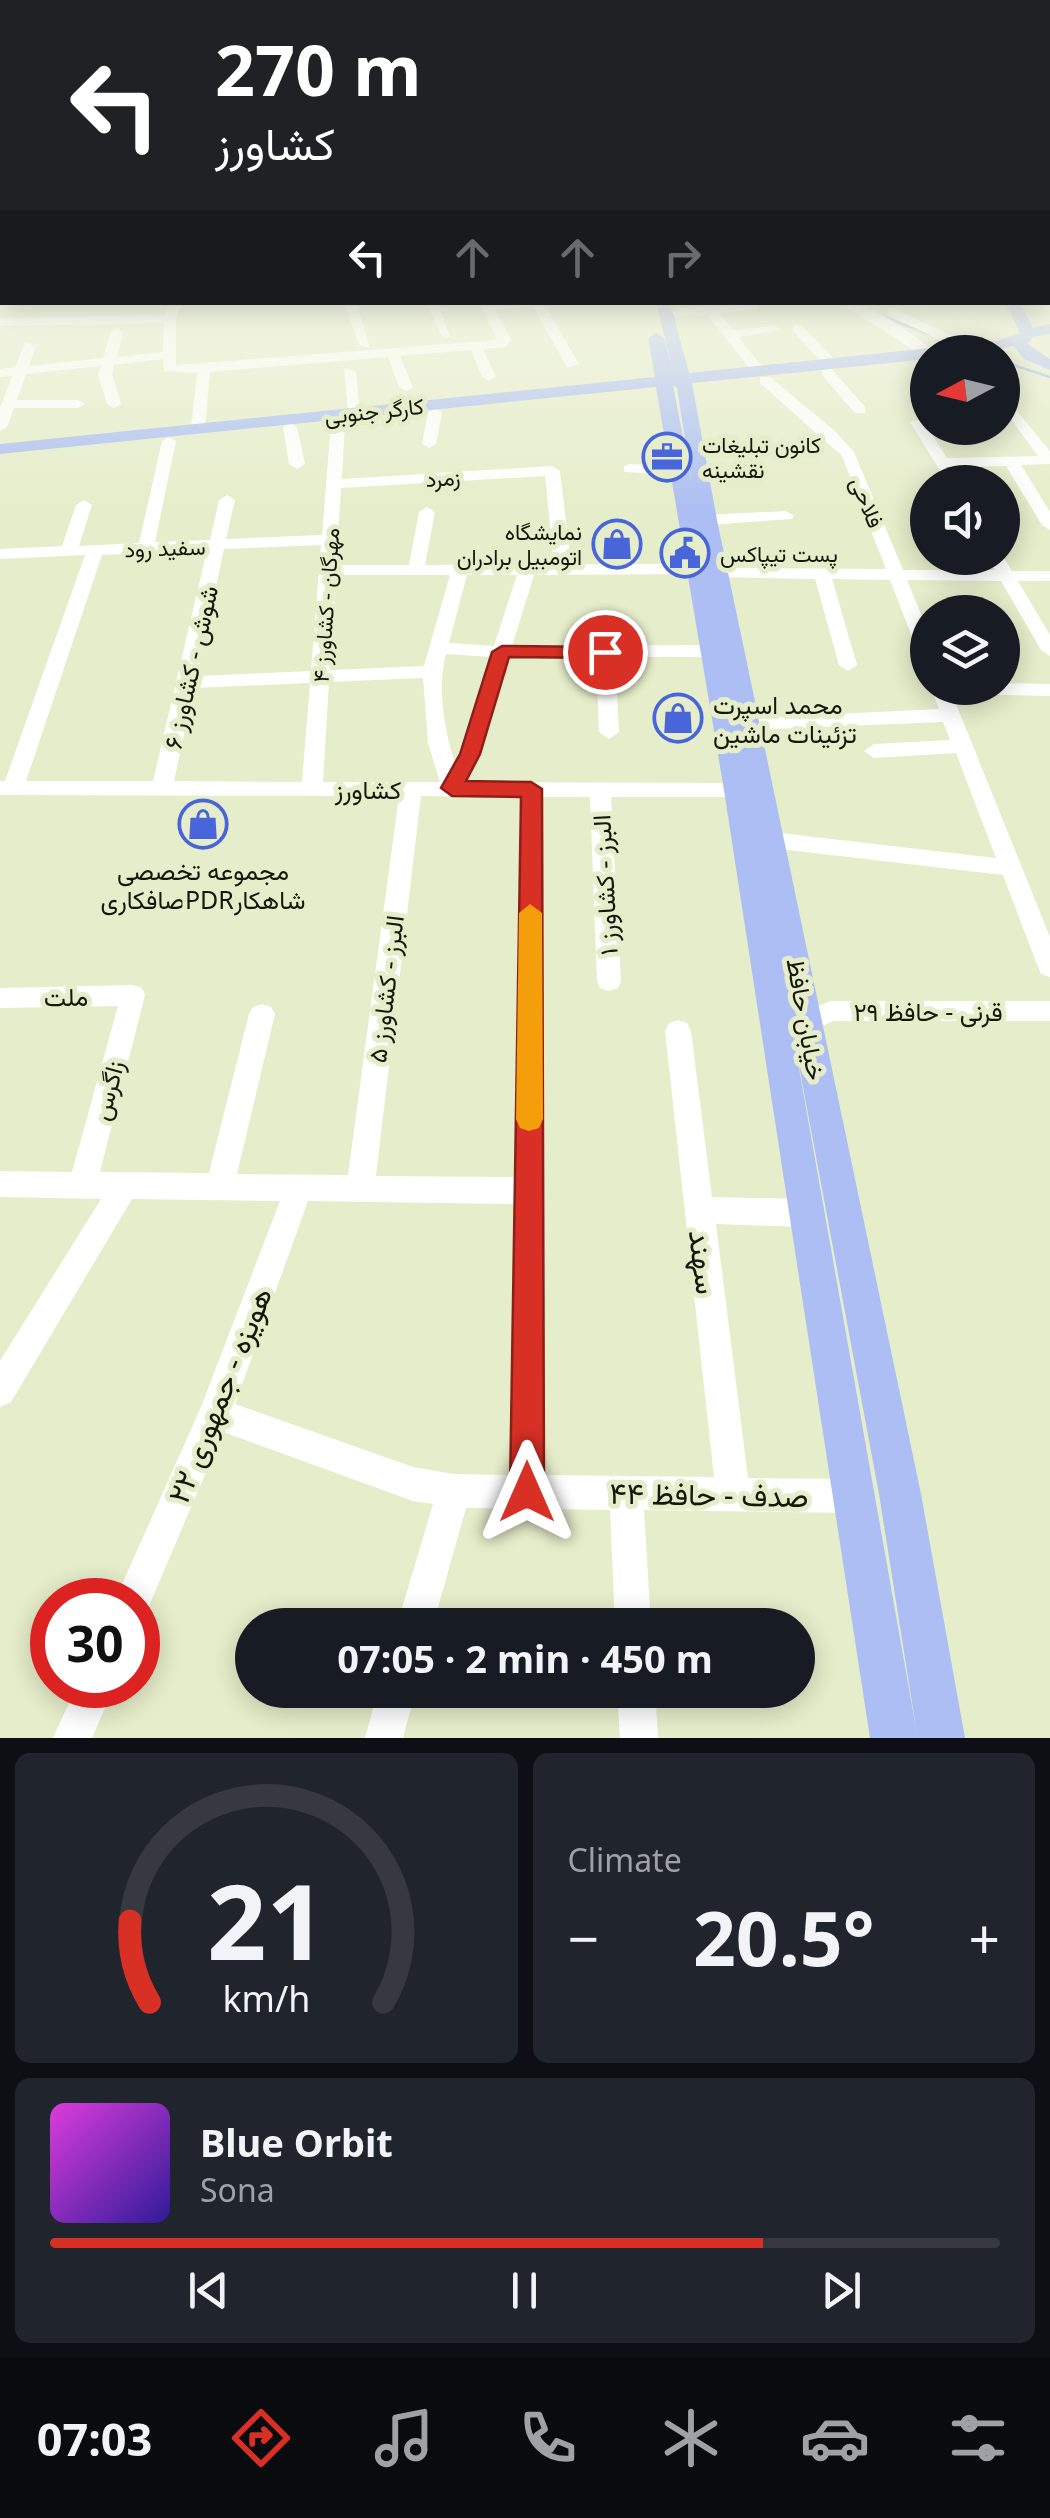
<!DOCTYPE html>
<html lang="en">
<head>
<meta charset="utf-8">
<style>
	:root { --surface:#171b24; --page:#20242c; --text:#f1f3f6; --muted:#9ea1a6; --line:#363941; --accent:#d93025 }
	body { margin:0; font-family:"Noto Sans",Vazirmatn,sans-serif; background:var(--page); color:var(--text); height:100vh; display:flex; flex-direction:column; font-size:38px; white-space:nowrap }
	* { box-sizing:border-box; margin:0 }
	p { font-size:32px; color:var(--muted) }
	.icon { flex:none; width:55px; height:55px; fill:none; stroke:currentColor; stroke-width:2; stroke-linecap:round; stroke-linejoin:round }
	.map { position:relative; height:1738px; overflow:hidden }
	.side { display:flex; flex-direction:column; gap:15px; padding:15px; background:#0d0f14; flex:1 }
	.side>* { flex:none }
	.hud { position:absolute; left:0px; top:0px; width:1050px; height:305px; box-shadow:0 5px 25px #0003; background:#202124; color:#fff; overflow:hidden }
	.needle { width:65px; rotate:263deg }
	.tools { position:absolute; left:910px; top:335px; display:grid; gap:20px }
	.tools a { display:grid; place-items:center; width:110px; height:110px; border-radius:50%; background:var(--surface); box-shadow:0 5px 25px #0003; font-size:50px }
	.speed { position:absolute; left:30px; top:1578px; display:flex; gap:20px; font-size:50px; font-weight:700; text-align:center }
	.speed>* { display:grid; place-content:center; width:130px; height:130px; border-radius:50%; background:var(--surface); box-shadow:0 5px 25px #0003; line-height:1 }
	.speed .limit { border:15px solid #d22; background:#fff; color:#111 }
	.pin { position:absolute; display:grid; place-items:center; width:85px; height:85px; color:#fff; margin:-42px; border:5px solid #fff; border-radius:50%; box-shadow:0 2px 10px #0007 }
	.me { position:absolute; width:110px; margin:-55px; rotate:0deg; stroke-linejoin:round; filter:drop-shadow(0 0 8px #0008) }
	.turn { display:flex; align-items:center; gap:35px; height:210px; padding:0 50px; font-size:45px }
	.turn .icon { width:130px; height:130px; stroke-width:2.5 }
	.turn b { display:block; font-size:70px; line-height:85px }
	.lanes { display:flex; align-items:center; height:95px; padding:0 50px; background:#0003; justify-content:center; gap:50px; direction:ltr }
	.lanes .off { opacity:.35 }
	.big { font-size:75px; font-weight:700; line-height:1.1 }
	.side .widget { flex:1; display:flex; flex-direction:column; justify-content:center; gap:15px; min-width:0; padding:0 35px; border-radius:15px; background:var(--page) }
	.side .dial { align-items:center; gap:0 }
	.dial svg { height:260px; overflow:visible; fill:none; stroke:var(--line); stroke-width:7; stroke-linecap:round; text-anchor:middle }
	.dial text { fill:var(--text); stroke:none }
	.song { display:flex; align-items:center; gap:30px }
	.cover { width:120px; height:120px; border-radius:15px; background:linear-gradient(135deg,hsl(300 70% 55%),hsl(250 70% 35%)) }
	.played { height:10px; border-radius:5px; background:linear-gradient(90deg,var(--accent) 75%,var(--line) 75%) }
	.keys { display:flex; justify-content:space-around; direction:ltr }
	.heat { display:flex; justify-content:space-between; align-items:center; font-size:55px; direction:ltr }
	.side .tiles { flex:1; display:grid; gap:15px; grid-template-columns:1fr 1fr }
	.widget:last-child { grid-column:span 2 }
	.trip { position:absolute; left:235px; top:1608px; width:580px; height:100px; border-radius:50px; background:var(--surface); box-shadow:0 5px 25px #0003; font-weight:700; line-height:100px; text-align:center }
	.menu { display:flex; height:160px; justify-content:space-around; align-items:center; background:#090b0e; color:var(--muted) }
	.menu .icon { width:70px; height:70px }
	.menu .selected { color:var(--accent) }
	.menu b { font-size:45px; color:var(--text) }
	.map>svg:first-child { display:block }
</style>
</head>
<body>
<div class="map">
<svg width="1050" height="1738" viewBox="0 0 1050 1738">
	<rect width="100%" height="100%" fill="#e6edca"/>
	<g fill="none" stroke-linecap="round" stroke-linejoin="round">
		<path stroke="#a2b6ee" stroke-width="2.5" d="M882,316L928,334
			M1004,362L1050,377"/>
		<path fill="#fff" fill-rule="evenodd" d="M1048,278H1050V286L1048,285Z
			M170,302H182L176,319V365L497,340L480,302H543L579,364L567,367L533,306L496,310L511,339L506,347L483,349L496,377L489,381L482,377L471,350L400,356L413,387L406,391L399,387L388,357L210,372L205,428L198,432L191,428L197,373L164,371L163,359L114,365L112,374L121,404L114,408L107,404L98,374L101,366L26,374L17,400H78L85,404L78,408H14L7,427L0,431V408L12,376L0,377V369L15,367L25,343L36,346L29,366L103,358L111,332L117,328L123,332L117,357L163,352L164,323L0,326V318L165,315Z
			M344,302H356L370,348L359,345Z
			M426,302H438L450,337H442Z
			M753,302L759,303V309L719,313L733,330L775,326L781,330L738,337L766,371L759,375L754,374L707,314L666,318L660,314L666,310Z
			M838,302C871,302 910,331 934,352L923,356Z
			M939,302L923,307L917,303V302Z
			M892,308L975,346L976,349L965,352L888,315V309Z
			M793,325H801L835,360V366H825L793,331Z
			M344,368L356,371L360,415L348,412Z
			M822,369H832L865,407V413H855L822,375Z
			M760,377H770L836,432L854,452L903,570H995L988,558L1002,555L1012,571H1050V581H1018L1050,635V656L1041,650L1001,581L907,580L928,631V661L919,655L890,580L832,579L857,665L848,671L839,665L815,579L715,577V569L721,568L886,569L842,456L760,383Z
			M1002,393L1050,451V464L1021,465L1050,512V530L1042,525L1006,466L952,467L962,482H947L910,422L922,419L947,458L1038,456L1002,407Z
			M435,408L442,412L436,444L429,448L422,444L428,412Z
			M338,418L345,422L342,479L552,466L560,471L571,564H697L705,569L697,574L534,575L512,646L712,645L721,651L712,657H615L619,732L609,739L599,732L596,657L509,658L480,753L466,782L737,783L748,790L737,797H611L621,981L618,988L609,991L600,988L597,981L590,797H542L544,1475L714,1477L665,1031L669,1023L678,1020L687,1023L691,1031L712,1197L804,1199L814,1203L818,1213L814,1223L804,1227L716,1224L748,1478L855,1479L867,1484L872,1496L867,1508L855,1513L644,1510L651,1625H615L610,1510L466,1508L433,1625H397L433,1504L413,1501L223,1432L146,1613L138,1616V1600H115L201,1407L280,1201L132,1199L11,1402L0,1407V1361L101,1199L0,1197V1171L72,1172L118,1006L0,1008V988L133,985L142,988L145,995L100,1172L209,1173L249,1014L253,1007L262,1004L271,1007L275,1014L237,1174L348,1175L399,796L0,795V781H5L85,555L0,559V549L62,546L76,505L84,500L92,505L79,546L139,543L162,441L169,437L176,441L155,542L210,540L219,500L227,495L235,500L226,539L322,535L331,422ZM545,476L554,564L425,565L435,512L427,507L419,512L409,565H336L341,488ZM321,545L311,671L197,676L224,549ZM207,550L153,781H26L102,555ZM336,575H450L424,666L330,670ZM467,575H517L494,646L449,643ZM446,654L491,657L455,763C444,730 437,687 446,654ZM423,678L428,743L440,782H323L329,682ZM310,683L302,782L174,781L194,688ZM421,796L520,797L515,1177L376,1176ZM308,1201L514,1204L510,1475L454,1474L413,1467L235,1404Z
			M290,423L297,427L305,464L297,469L289,464L283,427Z
			M629,464L679,465L687,470L679,475L624,472V466Z
			M786,511L794,516L792,519L707,525L699,520L707,515Z
			M1002,683L1050,684V696L952,694L1050,937V977L1041,974L1038,967L1003,875L771,848L760,840L771,832L996,858L956,753L874,758L864,751L874,744L950,740L943,722L750,730L740,724L750,718L939,709L931,688H1002Z
			M831,1001H1050V1021H833L808,1032L799,1028L795,1021L799,1014Z
			M77,1685H115L92,1738H53Z
			M378,1690H416L403,1738H365Z
			M617,1690H655L658,1738H620Z"/>
		<path fill="#acbef3" fill-rule="evenodd" d="M656,302H670L689,373L997,341L1020,333L1005,302H1020L1033,328L1050,324V334L1033,337L1028,344L1050,359V370L1024,359L1014,346L981,352H928V359L692,383L717,520L921,1494L965,1738H870L724,790L656,387L0,454V444L655,377L648,338L656,333L664,338L674,375ZM673,385L677,388L692,484ZM789,1012L879,1494L917,1734Z"/>
	</g>
	<linearGradient id="sky" x2="0" y2="1"><stop stop-color="#8cb5ea"/><stop offset="0.52" stop-color="#f4f7e7"/><stop offset="1" stop-color="#f4f7e7" stop-opacity="0"/></linearGradient>
	<rect width="1050" height="511" fill="url(#sky)"/>
	<path fill="#d93025" stroke="#8d1f18" stroke-width="2.5" d="M502,646L605,647L615,652L605,658L509,657L480,754L466,781L531,782L542,789L544,1492L539,1504L527,1509L515,1504L510,1492L521,797L452,796L441,788L460,754L492,652Z"/>
	<path fill="#f59e0b" d="M530,904L542,913L543,1119L539,1128L529,1131L520,1128L516,1119L519,913Z"/>
	<defs>
		<g id="office-ring" transform="scale(2.5)"><circle r="9.5" fill="#e6edca" stroke="#4866da" stroke-width="1.5"/><path d="M-6-3h4V-5.5h4V-3h4V5H-6ZM-1-4.5V-3h2v-1.5ZM-6 0V1H6V0Z" fill="#4866da"/></g>
		<g id="shop-ring" transform="scale(2.5)"><circle r="9.5" fill="#e6edca" stroke="#4866da" stroke-width="1.5"/><path d="M-5-2.5h2.3a2.7 3.5 0 0 1 5.4 0H5L5.5 6h-11ZM-1.5-2.5h3a1.5 2.3 0 0 0-3 0Z" fill="#4866da"/></g>
		<g id="civic-ring" transform="scale(2.5)"><circle r="9.5" fill="#e6edca" stroke="#4866da" stroke-width="1.5"/><path d="M-.6-6.5H3V-4.5H.6V-3L4-1V1h2V6H-6V1h2V-1L-.6-3ZM-1.2 2.5V6h2.4V2.5Z" fill="#4866da"/></g>
	</defs>
	<g fill-rule="evenodd">
		<use href="#office-ring" x="667" y="457"/>
		<use href="#shop-ring" x="617" y="544"/>
		<use href="#civic-ring" x="685" y="553"/>
		<use href="#shop-ring" x="678" y="718"/>
		<use href="#shop-ring" x="203" y="824"/>
	</g>
	<g text-anchor="middle" dominant-baseline="central" stroke-width="10" stroke-linejoin="round" paint-order="stroke">
		<g font-size="22" fill="#15170b" stroke="#e6edca">
			<text transform="translate(374 410) rotate(-6)">کارگر جنوبی</text>
			<text transform="translate(443 477) rotate(-3)">زمرد</text>
			<text transform="translate(868 502) rotate(68)">فلاحی</text>
			<text transform="translate(165 547) rotate(-2)">سفید رود</text>
			<text transform="translate(325 605) rotate(-86)">مهرگان - کشاورز ۴</text>
		</g>
		<g font-size="22" fill="#15170b" stroke="#e6edca" text-anchor="start">
			<text x="702" y="444">کانون تبلیغات<tspan x="702" dy="25">نقشینه</tspan></text>
			<text x="582" y="531" text-anchor="end">نمایشگاه<tspan x="582" dy="25">اتومبیل برادران</tspan></text>
			<text x="720" y="553">پست تیپاکس</text>
		</g>
		<g font-size="25" fill="#15170b" stroke="#e6edca">
			<text transform="translate(190 667) rotate(-77)">شوش - کشاورز ۶</text>
			<text x="368" y="789">کشاورز</text>
			<text transform="translate(604 885) rotate(-93)">البرز - کشاورز ۱</text>
			<text transform="translate(385 989) rotate(-83)">البرز - کشاورز ۵</text>
			<text transform="translate(66 996) rotate(-1)">ملت</text>
			<text x="928" y="1011">قرنی - حافظ ۲۹</text>
			<text transform="translate(807 1019) rotate(80)">خیابان حافظ</text>
			<text transform="translate(107 1090) rotate(-75)">زاگرس</text>
		</g>
		<g font-size="25" fill="#15170b" stroke="#e6edca" text-anchor="start">
			<text x="713" y="704">محمد اسپرت<tspan x="713" dy="29">تزئینات ماشین</tspan></text>
			<text x="203" y="870" text-anchor="middle">مجموعه تخصصی<tspan x="203" dy="29">صافکاریPDRشاهکار</tspan></text>
		</g>
		<g font-size="30" fill="#15170b" stroke="#e6edca">
			<text transform="translate(704 1262) rotate(83)">سهند</text>
			<text transform="translate(219 1395) rotate(-68)">هویزه - جمهوری ۲۲</text>
			<text transform="translate(709 1494) rotate(1)">صدف - حافظ ۴۴</text>
		</g>
	</g>
</svg>
<div class="tools">
<a><svg class="needle" viewBox="-14 -14 28 28"><path d="M0-13l5 13h-10z" fill="#e53935"/><path d="M0 13l5-13h-10z" fill="#9ea1a6"/></svg></a>
<a><svg class="icon" aria-label="sound" viewBox="0 0 24 24"><path d="M4 9h4l5-4v14l-5-4H4zM17 9q2 3 0 6"/></svg></a>
<a><svg class="icon" aria-label="layers" viewBox="0 0 24 24"><path d="M12 4l9 5-9 5-9-5zM3 14l9 5 9-5"/></svg></a>
</div>
<div class="speed"><div class="limit">30</div></div>
<div class="pin" style="left:605px;top:652px;background:#d93025"><svg class="icon" aria-label="arrive" viewBox="0 0 24 24"><path d="M6 21V4h12l-3 4 3 4H6"/></svg></div>
<svg class="me" style="left:527px;top:1492px" viewBox="-20 -20 40 40"><path d="M0-17L14 15 0 8-14 15z" fill="#d93025" stroke="#fff" stroke-width="4"/></svg>
<div class="trip">07:05 · 2 min · 450 m</div>
<div class="hud">
<div class="turn"><svg class="icon" aria-label="left" viewBox="0 0 24 24"><path d="M17 20v-9H6M10 6l-5 5 5 5"/></svg><div><b>270 m</b>کشاورز</div></div>
<div class="lanes"><svg class="icon" aria-label="left" viewBox="0 0 24 24"><path d="M17 20v-9H6M10 6l-5 5 5 5"/></svg><svg class="icon off" aria-label="ahead" viewBox="0 0 24 24"><path d="M12 20V5M6 11l6-6 6 6"/></svg><svg class="icon off" aria-label="ahead" viewBox="0 0 24 24"><path d="M12 20V5M6 11l6-6 6 6"/></svg><svg class="icon off" aria-label="right" viewBox="0 0 24 24"><path d="M7 20v-9h11M14 6l5 5-5 5"/></svg></div>
</div>
</div>
<section class="side">
<div class="tiles">
<div class="widget dial"><svg viewBox="0 0 100 80">
<path d="M14 69A42 42 0 1 1 86 69"/>
<path d="M14 69A42 42 0 0 1 8 44" stroke="#d93025"/>
<text x="50" y="56" font-size="32" font-weight="700">21</text>
<text x="50" y="72" font-size="11">km/h</text>
</svg></div>
<div class="widget"><p>Climate</p>
<div class="heat"><a>−</a><b class="big">20.5°</b><a>+</a></div>
</div>
<div class="widget">
<div class="song"><i class="cover"></i><div><b>Blue Orbit</b><p>Sona</p></div></div>
<div class="played"></div>
<div class="keys"><svg class="icon" aria-label="previous" viewBox="0 0 24 24"><path d="M18 5L8 12l10 7zM5 5v14"/></svg><svg class="icon" aria-label="pause" viewBox="0 0 24 24"><path d="M8 5v14M16 5v14"/></svg><svg class="icon" aria-label="next" viewBox="0 0 24 24"><path d="M6 5l10 7-10 7zM19 5v14"/></svg></div>
</div>
</div>
</section>
<nav class="menu">
<b>07:03</b>
<svg class="icon selected" aria-label="directions" viewBox="0 0 24 24"><path d="M12 3l9 9-9 9-9-9zM9 14v-3h6M13 9l2 2-2 2"/></svg>
<svg class="icon" aria-label="music" viewBox="0 0 24 24"><path d="M9 18V5l10-2v13"/><circle cx="6" cy="18" r="3"/><circle cx="16" cy="16" r="3"/></svg>
<svg class="icon" aria-label="phone" viewBox="0 0 24 24"><path d="M5 4h4l2 5-3 2q2 4 5 5l2-3 5 2v4C11 20 4 13 5 4z"/></svg>
<svg class="icon" aria-label="climate" viewBox="0 0 24 24"><path d="M12 3v18M4 7l16 10M4 17L20 7"/></svg>
<svg class="icon" aria-label="car" viewBox="0 0 24 24"><path d="M5 17H2v-5l4-1 3-4h7l3 4 3 1v5h-3M9 17h6M6 11h13"/><circle cx="7" cy="17" r="2"/><circle cx="17" cy="17" r="2"/></svg>
<svg class="icon" aria-label="filters" viewBox="0 0 24 24"><path d="M4 7h16M4 17h16"/><circle cx="9" cy="7" r="2"/><circle cx="15" cy="17" r="2"/></svg>
</nav>
</body>
</html>
